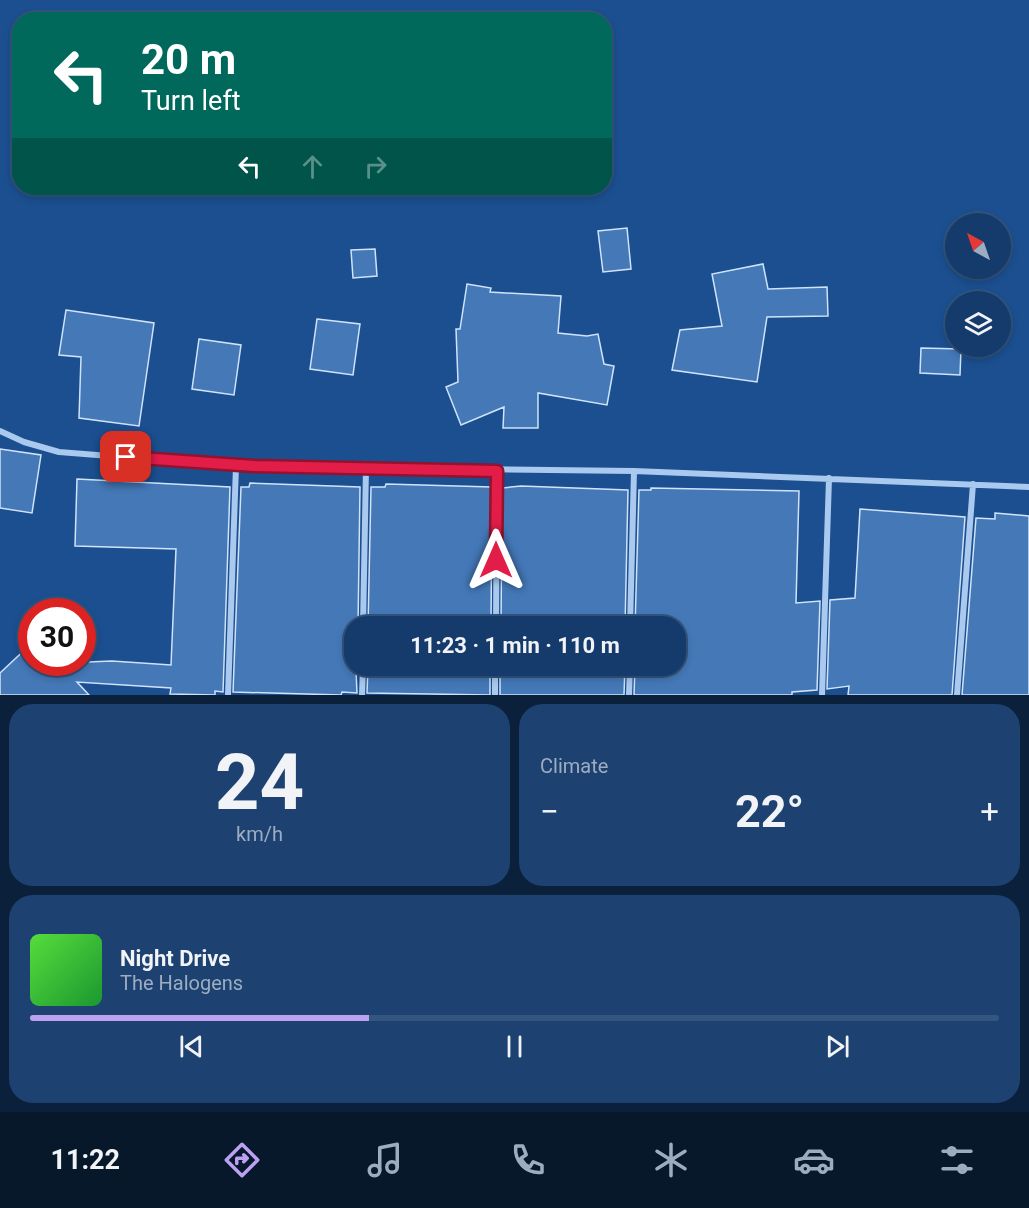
<!DOCTYPE html>
<html lang="en">
<head>
<meta charset="utf-8">
<style>
	:root { --surface:#143b6b; --page:#1d4271; --text:#f1f3f6; --muted:#9dadc1; --line:#33557e; --accent:#bca0f2 }
	body { margin:0; font-family:Roboto,sans-serif; background:var(--page); color:var(--text); height:100vh; display:flex; flex-direction:column; font-size:22px; white-space:nowrap }
	* { box-sizing:border-box; margin:0 }
	p { font-size:20px; color:var(--muted) }
	.icon { flex:none; width:33px; height:33px; fill:none; stroke:currentColor; stroke-width:2; stroke-linecap:round; stroke-linejoin:round }
	.map { position:relative; height:695px; overflow:hidden }
	.side { display:flex; flex-direction:column; gap:9px; padding:9px; background:#0b203b; flex:1 }
	.side>* { flex:none }
	.banner { position:absolute; left:12px; top:12px; width:600px; height:183px; border-radius:24px; box-shadow:0 3px 9px #0003,0 0 0 2px var(--line); background:#00695c; color:#fff; overflow:hidden }
	.needle { width:39px; rotate:320deg }
	.buttons { position:absolute; left:945px; top:213px; display:grid; gap:12px }
	.buttons a { display:grid; place-items:center; width:66px; height:66px; border-radius:50%; background:var(--surface); box-shadow:0 3px 9px #0003,0 0 0 2px var(--line); font-size:30px }
	.speed { position:absolute; left:18px; top:598px; display:flex; gap:12px; font-size:30px; font-weight:700; text-align:center }
	.speed>* { display:grid; place-content:center; width:78px; height:78px; border-radius:50%; background:var(--surface); box-shadow:0 3px 9px #0003,0 0 0 2px var(--line); line-height:1 }
	.speed .limit { border:9px solid #d22; background:#fff; color:#111 }
	.pin { position:absolute; display:grid; place-items:center; width:51px; height:51px; color:#fff; margin:-26px; border-radius:12px; box-shadow:0 3px 9px #0006 }
	.me { position:absolute; width:66px; margin:-33px; rotate:0deg; stroke-linejoin:round; filter:drop-shadow(0 0 4px #0008) }
	.turn { display:flex; align-items:center; gap:21px; height:126px; padding:0 30px; font-size:27px }
	.turn .icon { width:78px; height:78px; stroke-width:2.5 }
	.turn b { display:block; font-size:42px; line-height:51px }
	.lanes { display:flex; align-items:center; height:57px; padding:0 30px; background:#0003; justify-content:center; gap:30px; direction:ltr }
	.lanes .off { opacity:.35 }
	.big { font-size:45px; font-weight:700; line-height:1.1 }
	.side .tile { flex:1; display:flex; flex-direction:column; justify-content:center; gap:9px; min-width:0; padding:0 21px; border-radius:24px; background:var(--page) }
	.side .dial { align-items:center; gap:0 }
	.dial b { font-size:78px; line-height:1 }
	.song { display:flex; align-items:center; gap:18px }
	.cover { width:72px; height:72px; border-radius:9px; background:linear-gradient(135deg,hsl(110 70% 55%),hsl(130 70% 35%)) }
	.played { height:6px; border-radius:3px; background:linear-gradient(90deg,var(--accent) 35%,var(--line) 35%) }
	.keys { display:flex; justify-content:space-around; direction:ltr }
	.heat { display:flex; justify-content:space-between; align-items:center; font-size:33px; direction:ltr }
	.side .tiles { flex:1; display:grid; gap:9px; grid-template-columns:1fr 1fr }
	.tile:last-child { grid-column:span 2 }
	.trip { position:absolute; left:344px; top:616px; width:342px; height:60px; border-radius:24px; background:var(--surface); box-shadow:0 3px 9px #0003,0 0 0 2px var(--line); font-weight:700; line-height:60px; text-align:center }
	.tabs { display:flex; height:96px; justify-content:space-around; align-items:center; background:#08182b; color:var(--muted) }
	.tabs .icon { width:42px; height:42px }
	.tabs .active { color:var(--accent) }
	.tabs b { font-size:27px; color:var(--text) }
	.map>svg:first-child { display:block }
</style>
</head>
<body>
<div class="map">
<svg width="1029" height="695" viewBox="0 0 1029 695">
	<rect width="100%" height="100%" fill="#1b4f8f"/>
	<path fill="#4478b7" stroke="#cfe3fa" stroke-width="1.5" d="M627,228L631,269L603,272L598,231Z
		M375,249L377,276L353,278L351,250Z
		M763,264L768,289L827,287L828,316L767,317L757,382L672,370L680,330L722,326L712,274Z
		M467,284L491,288L490,292L561,296L558,333L587,336L598,334L604,364L614,366L607,405L538,393V428H503L504,407L461,425L446,387L458,382L456,329H460Z
		M66,310L154,323L139,426L79,418L81,357L59,355Z
		M317,319L360,324L353,375L310,369Z
		M199,339L241,345L234,395L192,389Z
		M921,348L961,349L960,375L920,373Z
		M0,449L41,455L32,513L0,508Z
		M77,479L230,487L223,692L215,691V695L170,694L171,688L77,682L89,695H0V673L32,643V663H61L64,666V663L112,661L171,665L176,549L75,546Z
		M250,483L360,487L358,627H354L357,693L342,692L341,695L233,692L241,487H249Z
		M386,484L492,487L491,627H368L371,487H385Z
		M521,486L628,490L625,627H501L502,488Z
		M651,488L799,491L796,603L820,601L817,690L792,692V695H634L635,666H675V627H635L639,490H651Z
		M860,509L965,517L952,695H848L849,686L827,689L830,600L855,598Z
		M995,513L1029,516V695H962L976,518L995,519Z
		M368,666H490V695L367,693Z
		M500,666H625L624,695H500Z"/>
	<g fill="none" stroke-linecap="round" stroke-linejoin="round">
		<path stroke="#a9c9ee" stroke-width="6" d="M0,431L24,442L59,452L236,466L634,471L1029,487
			M363,627L366,468
			M496,627L497,471
			M630,627L634,471
			M228,695L236,466
			M362,695L363,666
			M495,695V666
			M629,695L630,666
			M822,695L829,478
			M957,695L973,484"/>
	</g>
	<g fill="none" stroke-linecap="round" stroke-linejoin="round">
		<g stroke="#92132f" stroke-width="15">
			<path id="route" d="M126,457L254,466L497,471L496,560"/>
		</g>
		<use href="#route" stroke="#e11d48" stroke-width="10"/>
	</g>
</svg>
<div class="buttons">
<a><svg class="needle" viewBox="-14 -14 28 28"><path d="M0-13l5 13h-10z" fill="#e53935"/><path d="M0 13l5-13h-10z" fill="#9dadc1"/></svg></a>
<a><svg class="icon" aria-label="layers" viewBox="0 0 24 24"><path d="M12 4l9 5-9 5-9-5zM3 14l9 5 9-5"/></svg></a>
</div>
<div class="speed"><div class="limit">30</div></div>
<div class="pin" style="left:126px;top:457px;background:#d93025"><svg class="icon" aria-label="arrive" viewBox="0 0 24 24"><path d="M6 21V4h12l-3 4 3 4H6"/></svg></div>
<svg class="me" style="left:496px;top:560px" viewBox="-20 -20 40 40"><path d="M0-17L14 15 0 8-14 15z" fill="#e11d48" stroke="#fff" stroke-width="4"/></svg>
<div class="trip">11:23 · 1 min · 110 m</div>
<div class="banner">
<div class="turn"><svg class="icon" aria-label="left" viewBox="0 0 24 24"><path d="M17 20v-9H6M10 6l-5 5 5 5"/></svg><div><b>20 m</b>Turn left</div></div>
<div class="lanes"><svg class="icon" aria-label="left" viewBox="0 0 24 24"><path d="M17 20v-9H6M10 6l-5 5 5 5"/></svg><svg class="icon off" aria-label="ahead" viewBox="0 0 24 24"><path d="M12 20V5M6 11l6-6 6 6"/></svg><svg class="icon off" aria-label="right" viewBox="0 0 24 24"><path d="M7 20v-9h11M14 6l5 5-5 5"/></svg></div>
</div>
</div>
<section class="side">
<div class="tiles">
<div class="tile dial"><b>24</b><p>km/h</p></div>
<div class="tile"><p>Climate</p>
<div class="heat"><a>−</a><b class="big">22°</b><a>+</a></div>
</div>
<div class="tile">
<div class="song"><i class="cover"></i><div><b>Night Drive</b><p>The Halogens</p></div></div>
<div class="played"></div>
<div class="keys"><svg class="icon" aria-label="previous" viewBox="0 0 24 24"><path d="M18 5L8 12l10 7zM5 5v14"/></svg><svg class="icon" aria-label="pause" viewBox="0 0 24 24"><path d="M8 5v14M16 5v14"/></svg><svg class="icon" aria-label="next" viewBox="0 0 24 24"><path d="M6 5l10 7-10 7zM19 5v14"/></svg></div>
</div>
</div>
</section>
<nav class="tabs">
<b>11:22</b>
<svg class="icon active" aria-label="directions" viewBox="0 0 24 24"><path d="M12 3l9 9-9 9-9-9zM9 14v-3h6M13 9l2 2-2 2"/></svg>
<svg class="icon" aria-label="music" viewBox="0 0 24 24"><path d="M9 18V5l10-2v13"/><circle cx="6" cy="18" r="3"/><circle cx="16" cy="16" r="3"/></svg>
<svg class="icon" aria-label="phone" viewBox="0 0 24 24"><path d="M5 4h4l2 5-3 2q2 4 5 5l2-3 5 2v4C11 20 4 13 5 4z"/></svg>
<svg class="icon" aria-label="climate" viewBox="0 0 24 24"><path d="M12 3v18M4 7l16 10M4 17L20 7"/></svg>
<svg class="icon" aria-label="car" viewBox="0 0 24 24"><path d="M5 17H2v-5l4-1 3-4h7l3 4 3 1v5h-3M9 17h6M6 11h13"/><circle cx="7" cy="17" r="2"/><circle cx="17" cy="17" r="2"/></svg>
<svg class="icon" aria-label="filters" viewBox="0 0 24 24"><path d="M4 7h16M4 17h16"/><circle cx="9" cy="7" r="2"/><circle cx="15" cy="17" r="2"/></svg>
</nav>
</body>
</html>
